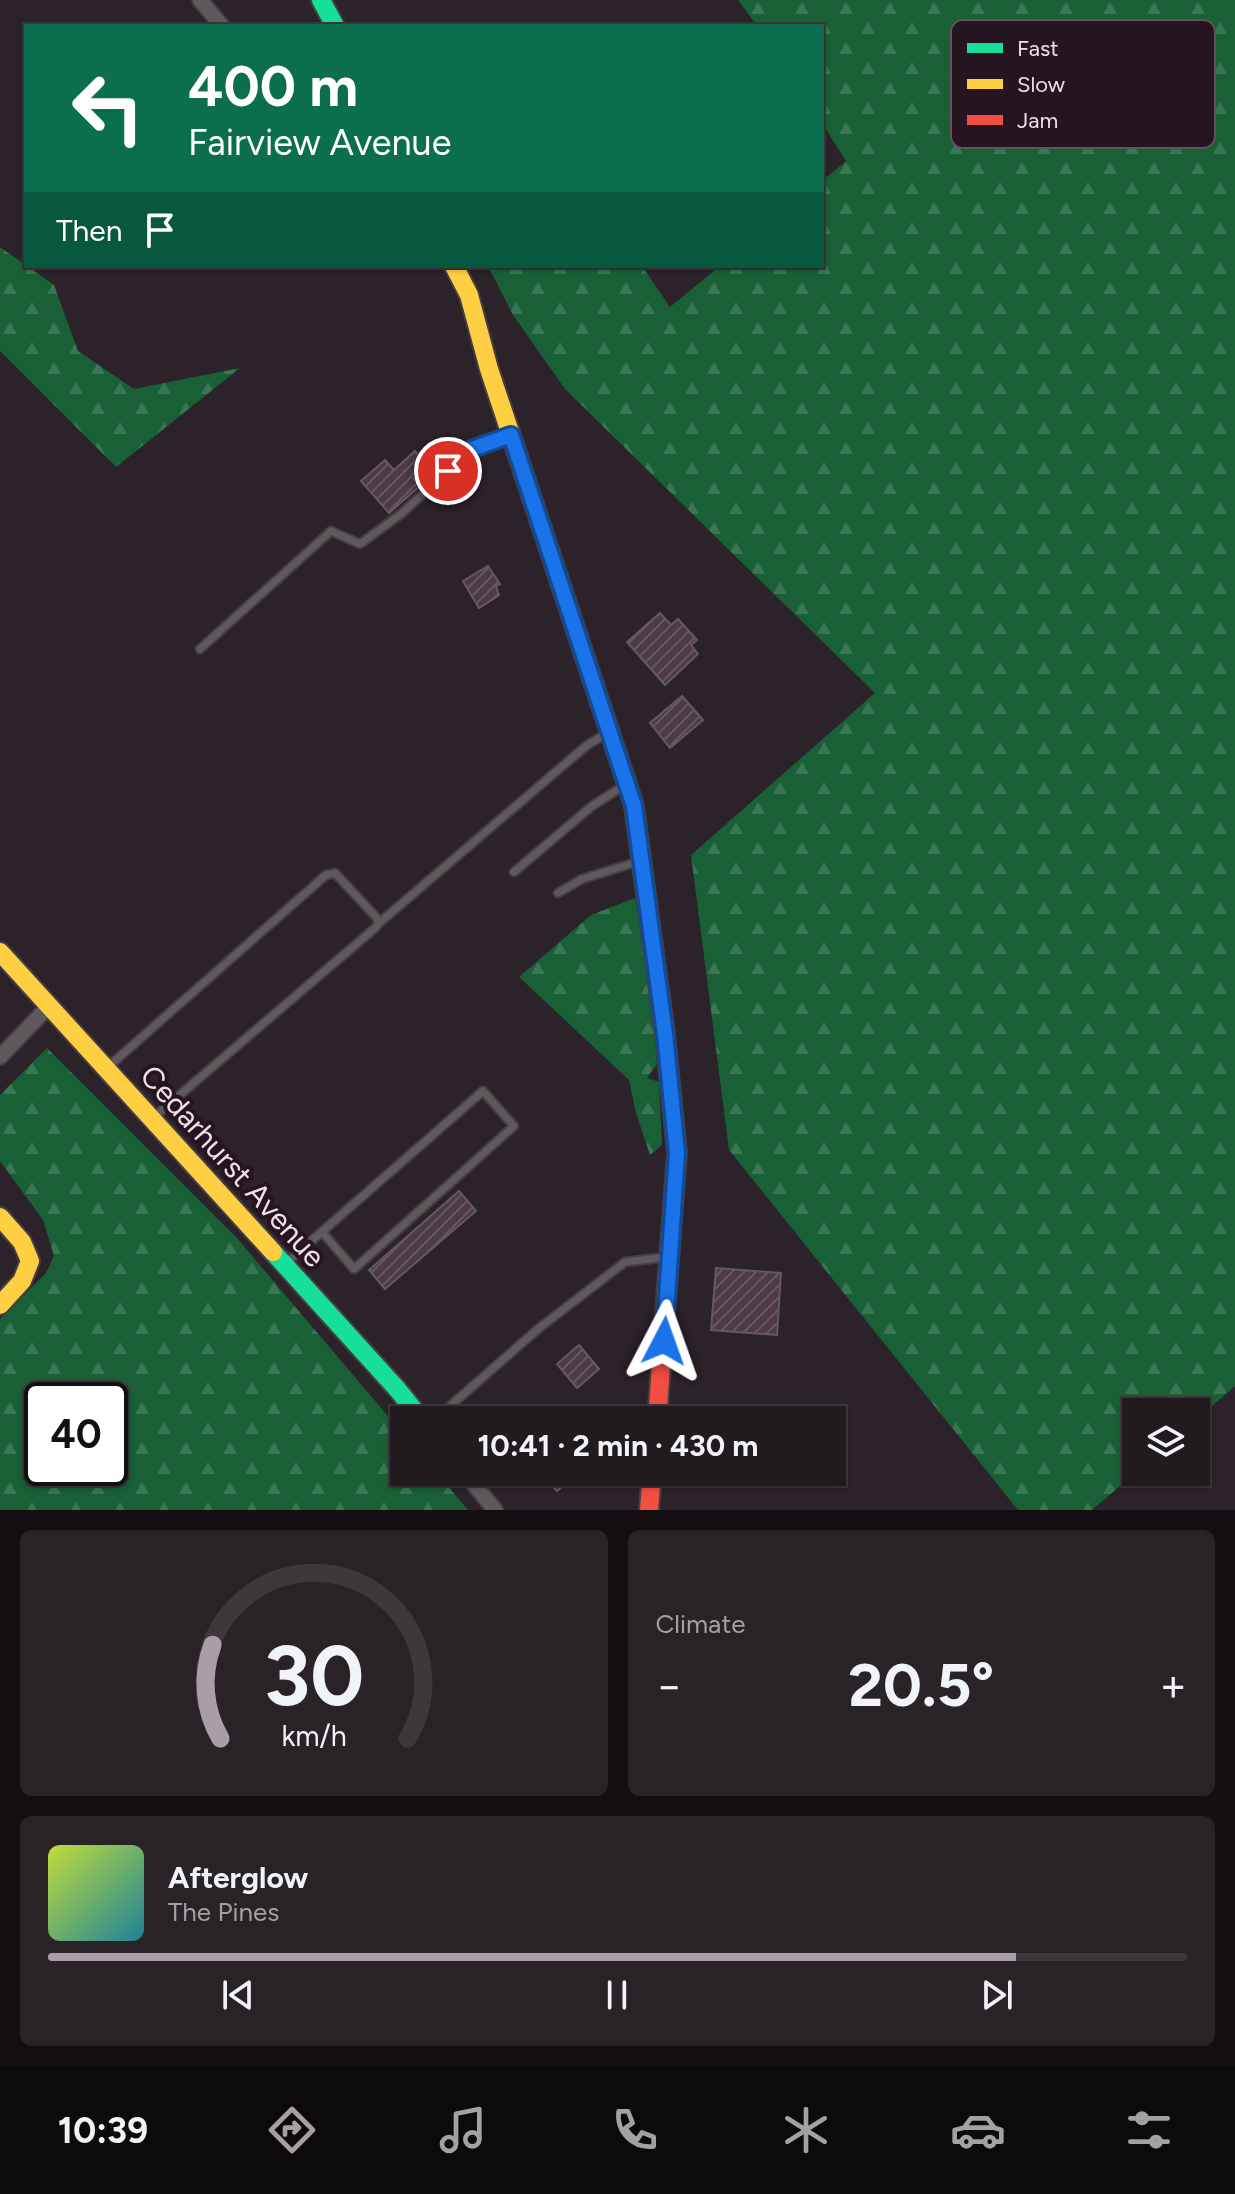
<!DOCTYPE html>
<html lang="en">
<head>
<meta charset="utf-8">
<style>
	:root { --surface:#211a1f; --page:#292328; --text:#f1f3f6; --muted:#a2a1a4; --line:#3e383d; --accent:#a99ea5 }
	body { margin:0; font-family:Figtree,sans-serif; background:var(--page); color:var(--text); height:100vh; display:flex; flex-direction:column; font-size:30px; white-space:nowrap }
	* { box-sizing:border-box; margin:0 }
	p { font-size:26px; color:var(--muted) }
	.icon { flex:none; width:44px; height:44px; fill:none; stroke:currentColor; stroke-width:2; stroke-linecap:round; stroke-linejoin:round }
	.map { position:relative; height:1510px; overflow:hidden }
	.drawer { display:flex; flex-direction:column; gap:20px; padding:20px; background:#120e11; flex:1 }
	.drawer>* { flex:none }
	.top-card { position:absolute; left:24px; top:24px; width:800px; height:244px; border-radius:0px; box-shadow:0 2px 6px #0004,0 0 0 2px var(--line); background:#0b6e4f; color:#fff; overflow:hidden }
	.controls { position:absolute; left:1122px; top:1398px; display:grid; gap:16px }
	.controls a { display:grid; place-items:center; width:88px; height:88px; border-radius:0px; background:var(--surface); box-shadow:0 2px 6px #0004,0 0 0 2px var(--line); font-size:40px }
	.speed { position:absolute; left:24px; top:1382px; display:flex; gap:16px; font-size:40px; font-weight:700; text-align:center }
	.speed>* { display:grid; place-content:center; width:104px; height:104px; border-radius:50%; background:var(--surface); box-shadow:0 2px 6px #0004,0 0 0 2px var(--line); line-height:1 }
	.speed .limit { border:4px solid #111; border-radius:12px; background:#fff; color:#111 }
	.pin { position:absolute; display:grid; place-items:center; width:68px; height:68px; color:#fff; margin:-34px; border:4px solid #fff; border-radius:50%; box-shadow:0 2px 8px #0007 }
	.me { position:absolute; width:88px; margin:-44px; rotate:4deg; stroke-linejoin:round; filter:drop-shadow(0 0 6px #0008) }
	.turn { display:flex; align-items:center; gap:28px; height:168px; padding:0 32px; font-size:36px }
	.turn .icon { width:104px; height:104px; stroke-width:2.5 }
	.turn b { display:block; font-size:56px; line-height:68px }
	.then { display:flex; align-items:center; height:76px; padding:0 32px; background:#0003; gap:16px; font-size:30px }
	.big { font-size:60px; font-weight:700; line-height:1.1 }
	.drawer .tile { flex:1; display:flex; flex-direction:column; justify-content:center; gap:12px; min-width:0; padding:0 28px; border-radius:12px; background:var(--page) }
	.drawer .dial { align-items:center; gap:0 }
	.dial svg { height:208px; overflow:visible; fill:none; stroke:var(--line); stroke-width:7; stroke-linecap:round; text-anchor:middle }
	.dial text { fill:var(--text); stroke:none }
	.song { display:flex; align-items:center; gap:24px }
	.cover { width:96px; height:96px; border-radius:12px; background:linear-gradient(135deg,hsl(70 70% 55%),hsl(190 70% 35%)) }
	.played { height:8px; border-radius:4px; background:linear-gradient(90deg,var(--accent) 85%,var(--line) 85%) }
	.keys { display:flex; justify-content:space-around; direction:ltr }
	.heat { display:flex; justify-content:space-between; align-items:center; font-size:44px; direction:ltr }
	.drawer .tiles { flex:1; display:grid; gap:20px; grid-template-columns:1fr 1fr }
	.tile:last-child { grid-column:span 2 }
	.trip { position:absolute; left:390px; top:1406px; width:456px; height:80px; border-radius:0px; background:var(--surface); box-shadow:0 2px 6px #0004,0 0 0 2px var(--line); font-weight:700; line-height:80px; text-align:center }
	.dock { display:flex; height:128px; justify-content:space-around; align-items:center; background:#0d0a0c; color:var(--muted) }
	.dock .icon { width:56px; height:56px }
	.dock .active { color:var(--accent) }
	.dock b { font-size:36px; color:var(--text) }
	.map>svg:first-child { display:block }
</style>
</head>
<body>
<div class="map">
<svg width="1235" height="1510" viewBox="0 0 1235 1510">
	<defs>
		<pattern id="forest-firs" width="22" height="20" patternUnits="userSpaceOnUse" patternTransform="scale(2)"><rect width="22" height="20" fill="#196037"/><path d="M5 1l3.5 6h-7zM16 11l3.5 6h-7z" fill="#3b7654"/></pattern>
		<pattern id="building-hatch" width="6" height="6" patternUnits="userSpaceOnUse" patternTransform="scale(2)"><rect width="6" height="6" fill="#4c3a46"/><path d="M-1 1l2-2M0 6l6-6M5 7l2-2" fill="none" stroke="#665661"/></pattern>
	</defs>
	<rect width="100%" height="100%" fill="#2c2229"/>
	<path fill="url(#forest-firs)" fill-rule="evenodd" d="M738,0H1235V1386L1196,1420V1412H1136V1472L1092,1510H1018L729,1150L691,855L875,693L565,389L513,315L488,266H642L670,307L720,266H822V181L846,161L822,123V26H757Z
		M0,247L54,285L78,351L134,389L240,368L116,467L0,351Z
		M635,898L650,981L657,1064L647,1078L659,1082L662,1145L650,1155L636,1113L629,1080L519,977L591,915Z
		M47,1048L236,1237L404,1435V1472H436L468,1510H0V1319L46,1273L54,1256L43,1220L0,1161V1095ZM42,1400H110V1468H42Z"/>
	<path fill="url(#building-hatch)" stroke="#635a5f" stroke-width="2" d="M415,451L425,463L411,476L420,486L389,513L361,481L385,460L394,470Z
		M488,566L500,584L496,586L499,595L479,608L463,581Z
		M660,613L671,625L678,619L697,640L691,645L698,654L665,685L627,642Z
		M682,696L703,720L670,748L650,723Z
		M459,1191L476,1211L385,1289L369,1270Z
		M716,1268L781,1273L777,1335L711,1330Z
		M579,1345L599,1369L577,1388L557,1364Z
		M540,1472H579L557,1491Z"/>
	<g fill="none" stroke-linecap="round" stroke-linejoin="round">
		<g stroke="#463e43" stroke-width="11">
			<path id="lane" d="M200,649L331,531L360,544L401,514L472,449L509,436
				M514,872L592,806L625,785
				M558,893L582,879L640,861
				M379,923L586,746L607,733
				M108,1067L326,875L335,873L376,917L379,923L375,928L154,1117
				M286,1263L483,1091L514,1126L354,1269L322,1232
				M434,1420L538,1329L625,1262L667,1257"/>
		</g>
		<g stroke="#463e43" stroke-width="18">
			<path id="street" d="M200,0L222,26
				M0,1057L49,1006
				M464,1472L495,1510"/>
		</g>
		<g stroke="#463e43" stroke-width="22">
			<path id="fast" d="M321,0L335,26
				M273,1252L398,1390L422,1420"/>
		</g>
		<g stroke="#463e43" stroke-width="22">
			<path id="slow" d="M454,266L469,295L489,369L623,772
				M0,952L273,1252
				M0,1217L22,1242L30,1261L22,1281L0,1305"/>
		</g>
		<g stroke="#463e43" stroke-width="22">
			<path id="jam" d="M623,772L634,806L665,1034L677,1153L657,1420
				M649,1510L652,1472"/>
		</g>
		<use href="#lane" stroke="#5f595d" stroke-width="7"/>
		<use href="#street" stroke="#5f595d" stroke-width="14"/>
		<use href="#fast" stroke="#16e098" stroke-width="18"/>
		<use href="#slow" stroke="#ffcf43" stroke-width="18"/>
		<use href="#jam" stroke="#f24e42" stroke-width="18"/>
	</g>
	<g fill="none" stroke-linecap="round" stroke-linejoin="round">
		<g stroke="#114b97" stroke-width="20">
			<path id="route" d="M448,471L472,449L511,435L634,806L665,1034L677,1153L664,1341"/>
		</g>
		<use href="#route" stroke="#1a73e8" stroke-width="14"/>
	</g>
	<g text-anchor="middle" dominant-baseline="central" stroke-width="8" stroke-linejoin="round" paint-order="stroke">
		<g font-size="30" fill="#ede1e8" stroke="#261520">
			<text transform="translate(233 1166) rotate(48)">Cedarhurst Avenue</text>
		</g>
	</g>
	<rect x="951" y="20" width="264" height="128" rx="12" fill="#261520" stroke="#62525c" stroke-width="2"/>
	<rect x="967" y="43" width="36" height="10" fill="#16e098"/>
	<rect x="967" y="79" width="36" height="10" fill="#ffcf43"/>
	<rect x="967" y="115" width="36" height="10" fill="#f24e42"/>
	<g font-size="22" fill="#ede1e8">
		<text x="1017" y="56">Fast</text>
		<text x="1017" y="92">Slow</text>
		<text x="1017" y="128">Jam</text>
	</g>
</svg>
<div class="controls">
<a><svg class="icon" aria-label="layers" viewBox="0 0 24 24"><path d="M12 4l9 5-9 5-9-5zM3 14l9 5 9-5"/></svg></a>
</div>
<div class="speed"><div class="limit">40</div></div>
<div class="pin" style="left:448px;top:471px;background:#d93025"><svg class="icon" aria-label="arrive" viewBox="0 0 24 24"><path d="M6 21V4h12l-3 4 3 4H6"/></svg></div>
<svg class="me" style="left:664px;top:1341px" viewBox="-20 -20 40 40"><path d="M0-17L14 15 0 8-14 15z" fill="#1a73e8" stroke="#fff" stroke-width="4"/></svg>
<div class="trip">10:41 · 2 min · 430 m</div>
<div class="top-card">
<div class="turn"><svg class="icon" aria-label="left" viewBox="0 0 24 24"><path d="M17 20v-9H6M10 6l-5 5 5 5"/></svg><div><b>400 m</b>Fairview Avenue</div></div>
<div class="then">Then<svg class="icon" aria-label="arrive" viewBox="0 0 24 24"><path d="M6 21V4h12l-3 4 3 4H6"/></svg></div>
</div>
</div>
<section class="drawer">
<div class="tiles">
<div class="tile dial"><svg viewBox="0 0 100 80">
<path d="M14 69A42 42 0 1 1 86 69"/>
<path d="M14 69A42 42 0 0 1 11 33" stroke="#a99ea5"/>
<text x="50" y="56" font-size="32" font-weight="700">30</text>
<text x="50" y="72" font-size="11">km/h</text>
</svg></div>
<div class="tile"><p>Climate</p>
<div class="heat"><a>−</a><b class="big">20.5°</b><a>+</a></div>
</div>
<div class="tile">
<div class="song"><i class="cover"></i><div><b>Afterglow</b><p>The Pines</p></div></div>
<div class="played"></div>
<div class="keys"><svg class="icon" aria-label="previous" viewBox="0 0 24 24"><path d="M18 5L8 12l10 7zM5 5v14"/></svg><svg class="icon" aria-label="pause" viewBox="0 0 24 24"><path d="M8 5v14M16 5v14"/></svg><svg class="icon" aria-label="next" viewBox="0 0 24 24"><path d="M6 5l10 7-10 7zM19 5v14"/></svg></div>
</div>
</div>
</section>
<nav class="dock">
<b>10:39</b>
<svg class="icon active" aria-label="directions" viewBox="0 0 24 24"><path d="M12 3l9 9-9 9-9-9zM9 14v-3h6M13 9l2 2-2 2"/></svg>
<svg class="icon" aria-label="music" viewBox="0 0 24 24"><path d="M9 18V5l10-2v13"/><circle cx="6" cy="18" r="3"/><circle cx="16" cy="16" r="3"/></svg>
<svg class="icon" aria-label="phone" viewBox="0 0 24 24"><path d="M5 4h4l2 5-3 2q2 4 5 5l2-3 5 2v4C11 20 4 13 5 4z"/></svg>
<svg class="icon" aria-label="climate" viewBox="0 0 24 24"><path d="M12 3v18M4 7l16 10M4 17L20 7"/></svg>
<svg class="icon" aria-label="car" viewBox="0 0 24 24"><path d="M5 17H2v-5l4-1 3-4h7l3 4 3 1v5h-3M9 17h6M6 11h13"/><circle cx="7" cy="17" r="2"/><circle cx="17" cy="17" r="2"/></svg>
<svg class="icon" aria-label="filters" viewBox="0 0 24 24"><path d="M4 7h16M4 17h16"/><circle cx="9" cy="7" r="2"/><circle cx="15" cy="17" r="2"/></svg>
</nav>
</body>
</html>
